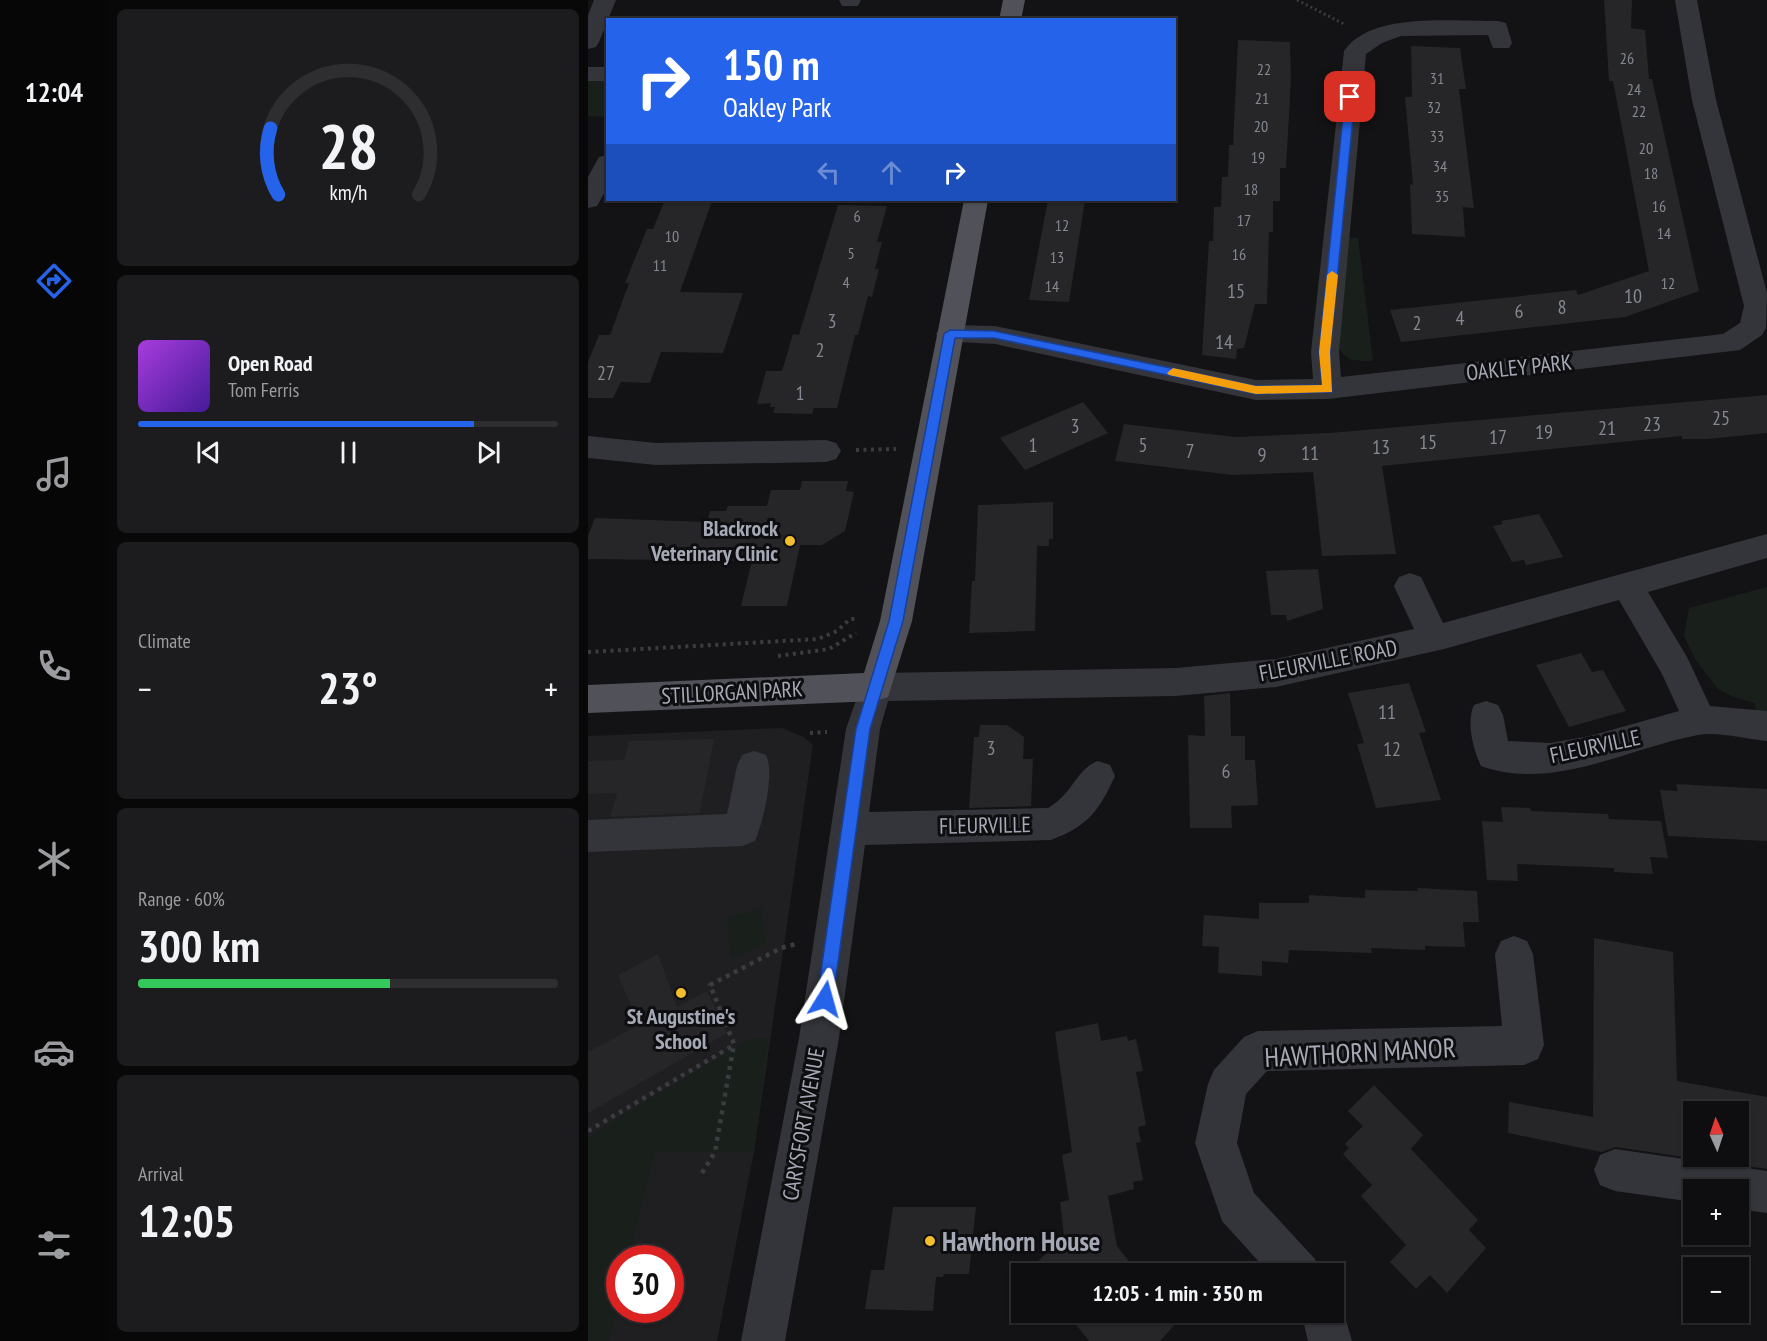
<!DOCTYPE html>
<html lang="en">
<head>
<meta charset="utf-8">
<style>
	:root { --surface:#0e0e10; --page:#1c1c1e; --text:#f1f3f6; --muted:#9b9c9f; --line:#2e2e30; --accent:#2563eb }
	body { margin:0; font-family:"PT Sans Narrow",sans-serif; background:var(--page); color:var(--text); height:100vh; display:flex; flex-direction:column; font-size:22px; white-space:nowrap }
	* { box-sizing:border-box; margin:0 }
	p { font-size:20px; color:var(--muted) }
	.icon { flex:none; width:33px; height:33px; fill:none; stroke:currentColor; stroke-width:2; stroke-linecap:round; stroke-linejoin:round }
	.map { position:relative; flex:1; overflow:hidden }
	.sheet { display:flex; flex-direction:column; gap:9px; padding:9px; background:#080809; width:480px }
	.sheet>* { flex:none }
	.guide { position:absolute; left:18px; top:18px; width:570px; height:183px; border-radius:0px; box-shadow:0 2px 4px #0004,0 0 0 2px var(--line); background:#2563eb; color:#fff; overflow:hidden }
	.needle { width:39px; rotate:357deg }
	.tools { position:absolute; left:1095px; top:1101px; display:grid; gap:12px }
	.tools a { display:grid; place-items:center; width:66px; height:66px; border-radius:0px; background:var(--surface); box-shadow:0 2px 4px #0004,0 0 0 2px var(--line); font-size:30px }
	.speed { position:absolute; left:18px; top:1245px; display:flex; gap:12px; font-size:30px; font-weight:700; text-align:center }
	.speed>* { display:grid; place-content:center; width:78px; height:78px; border-radius:50%; background:var(--surface); box-shadow:0 2px 4px #0004,0 0 0 2px var(--line); line-height:1 }
	.speed .limit { border:9px solid #d22; background:#fff; color:#111 }
	.pin { position:absolute; display:grid; place-items:center; width:51px; height:51px; color:#fff; margin:-26px; border-radius:12px; box-shadow:0 3px 9px #0006 }
	.me { position:absolute; width:66px; margin:-33px; rotate:8deg; stroke-linejoin:round; filter:drop-shadow(0 0 4px #0008) }
	.turn { display:flex; align-items:center; gap:21px; height:126px; padding:0 18px; font-size:27px }
	.turn .icon { width:78px; height:78px; stroke-width:2.5 }
	.turn b { display:block; font-size:42px; line-height:51px }
	.lanes { display:flex; align-items:center; height:57px; padding:0 18px; background:#0003; justify-content:center; gap:30px; direction:ltr }
	.lanes .off { opacity:.35 }
	.big { font-size:45px; font-weight:600; line-height:1.1 }
	.sheet .card { flex:1; display:flex; flex-direction:column; justify-content:center; gap:9px; min-width:0; padding:0 21px; border-radius:9px; background:var(--page) }
	.sheet .dial { align-items:center; gap:0 }
	.dial svg { height:156px; overflow:visible; fill:none; stroke:var(--line); stroke-width:7; stroke-linecap:round; text-anchor:middle }
	.dial text { fill:var(--text); stroke:none }
	.song { display:flex; align-items:center; gap:18px }
	.cover { width:72px; height:72px; border-radius:9px; background:linear-gradient(135deg,hsl(280 70% 55%),hsl(260 70% 35%)) }
	.played { height:6px; border-radius:3px; background:linear-gradient(90deg,var(--accent) 80%,var(--line) 80%) }
	.keys { display:flex; justify-content:space-around; direction:ltr }
	.heat { display:flex; justify-content:space-between; align-items:center; font-size:33px; direction:ltr }
	.charge { height:9px; border-radius:4px; background:linear-gradient(90deg,#34c759 60%,var(--line) 0) }
	.trip { position:absolute; left:423px; top:1263px; width:333px; height:60px; border-radius:0px; background:var(--surface); box-shadow:0 2px 4px #0004,0 0 0 2px var(--line); font-weight:600; line-height:60px; text-align:center }
	main { display:flex; flex:1; min-height:0 }
	.menu { display:flex; flex-direction:column; width:108px; justify-content:space-around; align-items:center; background:#060606; color:var(--muted) }
	.menu .icon { width:42px; height:42px }
	.menu .current { color:var(--accent) }
	.menu b { font-size:27px; color:var(--text) }
	.map>svg:first-child { display:block }
</style>
</head>
<body>
<main>
<nav class="menu">
<b>12:04</b>
<svg class="icon current" aria-label="directions" viewBox="0 0 24 24"><path d="M12 3l9 9-9 9-9-9zM9 14v-3h6M13 9l2 2-2 2"/></svg>
<svg class="icon" aria-label="music" viewBox="0 0 24 24"><path d="M9 18V5l10-2v13"/><circle cx="6" cy="18" r="3"/><circle cx="16" cy="16" r="3"/></svg>
<svg class="icon" aria-label="phone" viewBox="0 0 24 24"><path d="M5 4h4l2 5-3 2q2 4 5 5l2-3 5 2v4C11 20 4 13 5 4z"/></svg>
<svg class="icon" aria-label="climate" viewBox="0 0 24 24"><path d="M12 3v18M4 7l16 10M4 17L20 7"/></svg>
<svg class="icon" aria-label="car" viewBox="0 0 24 24"><path d="M5 17H2v-5l4-1 3-4h7l3 4 3 1v5h-3M9 17h6M6 11h13"/><circle cx="7" cy="17" r="2"/><circle cx="17" cy="17" r="2"/></svg>
<svg class="icon" aria-label="filters" viewBox="0 0 24 24"><path d="M4 7h16M4 17h16"/><circle cx="9" cy="7" r="2"/><circle cx="15" cy="17" r="2"/></svg>
</nav>
<section class="sheet">
<div class="card dial"><svg viewBox="0 0 100 80">
<path d="M14 69A42 42 0 1 1 86 69"/>
<path d="M14 69A42 42 0 0 1 10 35" stroke="#2563eb"/>
<text x="50" y="56" font-size="32" font-weight="700">28</text>
<text x="50" y="72" font-size="11">km/h</text>
</svg></div>
<div class="card">
<div class="song"><i class="cover"></i><div><b>Open Road</b><p>Tom Ferris</p></div></div>
<div class="played"></div>
<div class="keys"><svg class="icon" aria-label="previous" viewBox="0 0 24 24"><path d="M18 5L8 12l10 7zM5 5v14"/></svg><svg class="icon" aria-label="pause" viewBox="0 0 24 24"><path d="M8 5v14M16 5v14"/></svg><svg class="icon" aria-label="next" viewBox="0 0 24 24"><path d="M6 5l10 7-10 7zM19 5v14"/></svg></div>
</div>
<div class="card"><p>Climate</p>
<div class="heat"><a>−</a><b class="big">23°</b><a>+</a></div>
</div>
<div class="card"><p>Range · 60%</p><b class="big">300 km</b><div class="charge"></div></div>
<div class="card"><p>Arrival</p><b class="big">12:05</b></div>
</section>
<div class="map">
<svg width="1179" height="1341" viewBox="0 0 1179 1341">
	<rect width="100%" height="100%" fill="#131315"/>
	<path fill="#1f1f22" fill-rule="evenodd" d="M194,728L216,737L225,745L166,1152L129,1341H0V736ZM32,1258H82V1310H32Z"/>
	<path fill="#19201b" d="M0,80H19V117L0,116Z
		M760,238H770L785,361C767,361 758,362 749,345Z
		M1179,587V713L1168,711L1167,703L1146,697L1130,689L1107,659L1096,636L1101,608Z
		M173,907L178,944L143,958L139,919Z
		M162,1038H180L166,1152H67L41,1258H32L31,1297L21,1341H0V1137Z"/>
	<path fill="#262629" fill-rule="evenodd" d="M1016,0H1044L1043,28L1057,30L1061,79H1064L1111,291L1037,317L813,342L802,310L988,290L990,295L1061,271L1025,81H1021Z
		M650,40L702,42L703,79L698,168H692V201H685V232H681L679,304H667L656,348L649,349L648,359L614,355L621,241H625L626,207H633L634,177H640L641,145H645Z
		M823,46L872,48L878,89H871L886,208L875,207L877,237L824,234L822,184L825,185L817,97H824Z
		M77,200L124,201L92,292L155,293L135,353L73,352L62,383L33,382L25,398H0V362L11,335H22L41,283H37L59,229H65Z
		M460,200H497L481,302L441,300Z
		M250,205L299,206L289,242H294L287,269H291L284,297L280,296L270,335H267L249,408H226L224,414L185,413L187,407H182L183,403L169,404L178,371H194L205,334L211,335Z
		M1179,395V433L1120,439H1094V436L794,466L808,554L734,556L725,472L645,475L527,461L536,424L647,437L741,433Z
		M495,402L520,433L437,470L412,438Z
		M214,481H260L258,491L266,492L257,531L234,545H212L199,606H153L164,561L0,559V536L7,518L119,522L122,511H138L140,506H179L183,490H212Z
		M465,502V539H461V546H449L447,631L381,633L384,581H387L390,505Z
		M951,514L975,557L938,565L936,560L924,562L905,526L915,524L913,521Z
		M730,569L735,609L699,621L698,615H683L678,571Z
		M993,653L1004,672L1015,670L1038,711L981,727L948,665Z
		M821,683L838,732L831,733L853,800L788,808L769,744L776,743L760,693Z
		M642,693L643,736H657V760H667L670,805L643,806L644,828H602L600,735L617,736L616,696Z
		M392,725H419L436,737L435,759H445L443,806L381,808L386,737H391Z
		M126,739L112,813L22,817L29,793L0,794V761L36,760L41,741Z
		M1088,784L1179,789V841L1080,836L1072,790L1090,791Z
		M913,807L942,808L943,811L1020,814L1021,819L1073,821L1080,858L1062,857L1065,874L1026,872V868L929,864L930,881L899,880L894,821L915,822Z
		M829,888L889,891L891,922H875L877,947L837,946V950L783,948L784,953L701,950L700,963L674,961V976L630,973L631,947L614,946L616,915L671,919V903H721V895L777,898V890L830,891Z
		M1006,938L1085,952L1089,1081L1179,1097V1169L1027,1147L1014,1152L920,1133L921,1102L1005,1117ZM1106,1112H1150V1156H1106Z
		M70,954L89,1007L119,991L139,1033L0,1113V1052L51,1025L30,975Z
		M510,1023L513,1041L539,1036L540,1041L548,1039L555,1071L548,1072L558,1125L550,1127L553,1142L548,1143L555,1180L545,1182L546,1189L520,1196L529,1246L551,1274H446L442,1269L476,1236L472,1202L481,1200L474,1155L484,1152L467,1032Z
		M786,1085L835,1135L823,1149L890,1220L881,1230L898,1248L859,1293L842,1275L828,1289L802,1262L818,1245L773,1196L784,1185L755,1154L761,1148L757,1144L775,1126L760,1111Z
		M305,1207H388L381,1274H356L355,1277H348L345,1311L277,1309L283,1270H296Z
		M478,1312H583L590,1321L572,1341H501Z"/>
	<g fill="none" stroke-linecap="round" stroke-linejoin="round">
		<path stroke="#3a3c41" stroke-width="3" stroke-dasharray="2 3" stroke-linecap="butt" d="M709,0L758,25"/>
		<path stroke="#3a3c41" stroke-width="4" stroke-dasharray="3 4.5" stroke-linecap="butt" d="M268,450L308,449
			M0,652L230,639L249,631L262,619H269
			M190,656L241,649L268,633
			M222,733L239,732"/>
		<path stroke="#3a3c41" stroke-width="4.5" stroke-dasharray="4 5" stroke-linecap="butt" d="M0,1131L146,1045
			M114,1173L127,1152L146,1044L122,985L193,948L208,944"/>
		<path fill="#34353a" fill-rule="evenodd" d="M6,0H28L11,42L8,47L0,49V15Z
			M251,0H273L270,6H254Z
			M1087,0H1109L1128,100L1179,293L1178,328L1174,335L1152,350L740,399L668,400L407,344L352,341L348,334L352,327L362,325L407,326L668,380L725,379L723,352L756,51C783,11 867,22 910,21L918,23L924,43L921,48H905L900,35L813,36L794,43L778,54L751,352L753,377L1135,334L1152,323L1156,306L1104,100Z
			M0,67H20V81H0Z
			M20,155V186L9,206L0,208V177L11,157Z
			M0,436L68,443L238,440L248,443L253,451L248,459L238,462L68,465L0,458Z
			M1179,534V558L1060,592L1099,657L1122,706L1179,711V741C1158,739 1130,731 1110,735C1040,748 965,792 893,766C885,749 878,722 886,705L898,701L910,705L915,715L920,741L962,743L1002,736L1091,711L1074,674L1031,600L856,649L688,687L588,696L300,701L292,729L281,812L460,808C485,794 489,768 510,761L522,765L527,776C511,811 500,826 463,840L277,845L251,1038L197,1341H153L211,1038L258,729L276,677L288,673L588,668L688,659L826,629L806,586L811,577L822,573L833,577L855,623Z
			M166,751L178,755C187,774 175,822 167,841L154,846L0,852V820L139,814L149,766L154,755Z
			M926,936L939,941L945,954L956,1045L950,1059L936,1065L679,1071L658,1094L649,1143L666,1193L727,1259L733,1274H682L634,1221L607,1143L620,1084L626,1070L656,1037L670,1031L914,1026L907,954L913,941Z
			M1027,1149L1179,1171V1213L1150,1209V1190H1106V1202L1027,1191L1012,1185L1006,1170L1012,1155Z
			M746,1294L751,1296L764,1341H720L713,1312H746Z"/>
		<path fill="#505159" fill-rule="evenodd" d="M415,0H437L433,20H411Z
			M376,200H400L324,621L300,697L288,701L0,713V685L276,673L292,621Z"/>
	</g>
	<path fill="#2563eb" stroke="#184099" stroke-width="1.5" d="M762,94L767,97L742,352L744,392L668,394L406,338H367L315,621L282,729L245,999L242,1005L237,1007L231,1005L229,999L268,729L301,621L356,334L362,330L406,331L668,386L734,385L731,352L757,97Z"/>
	<path fill="#f59e0b" d="M744,271L750,275L742,352L744,392L668,394L581,375L579,373L585,368L668,386L734,385L731,352L739,275Z"/>
	<g fill="#f3be2d" stroke="#0e0e10" stroke-width="2">
		<circle cx="202" cy="541" r="6"/>
		<circle cx="93" cy="993" r="6"/>
		<circle cx="342" cy="1241" r="6"/>
	</g>
	<g text-anchor="middle" dominant-baseline="central" stroke-width="6" stroke-linejoin="round" paint-order="stroke">
		<g font-size="16" fill="#848891">
			<text x="1039" y="58">26</text>
			<text x="676" y="69">22</text>
			<text x="849" y="78">31</text>
			<text x="1046" y="89">24</text>
			<text x="674" y="98">21</text>
			<text x="846" y="107">32</text>
			<text x="1051" y="111">22</text>
			<text x="673" y="126">20</text>
			<text x="849" y="136">33</text>
			<text x="1058" y="148">20</text>
			<text x="670" y="157">19</text>
			<text x="852" y="166">34</text>
			<text x="1063" y="173">18</text>
			<text x="663" y="189">18</text>
			<text x="854" y="196">35</text>
			<text x="1071" y="206">16</text>
			<text x="269" y="216">6</text>
			<text x="656" y="220">17</text>
			<text x="474" y="225">12</text>
			<text x="1076" y="233">14</text>
			<text x="84" y="236">10</text>
			<text x="263" y="253">5</text>
			<text x="651" y="254">16</text>
			<text x="469" y="257">13</text>
			<text x="72" y="265">11</text>
			<text x="258" y="282">4</text>
			<text x="1080" y="283">12</text>
			<text x="464" y="286">14</text>
		</g>
		<g font-size="20" fill="#848891">
			<text x="648" y="291">15</text>
			<text x="1045" y="296">10</text>
			<text x="974" y="307">8</text>
			<text x="931" y="311">6</text>
			<text x="872" y="318">4</text>
			<text x="244" y="321">3</text>
			<text x="829" y="323">2</text>
			<text x="636" y="342">14</text>
			<text x="232" y="350">2</text>
			<text x="18" y="373">27</text>
			<text x="212" y="393">1</text>
			<text x="1133" y="418">25</text>
			<text x="1064" y="424">23</text>
			<text x="487" y="426">3</text>
			<text x="1019" y="428">21</text>
			<text x="956" y="432">19</text>
			<text x="910" y="437">17</text>
			<text x="840" y="442">15</text>
			<text x="445" y="445">1</text>
			<text x="555" y="445">5</text>
			<text x="793" y="447">13</text>
			<text x="602" y="451">7</text>
			<text x="722" y="453">11</text>
			<text x="674" y="455">9</text>
			<text x="799" y="712">11</text>
			<text x="403" y="748">3</text>
			<text x="804" y="749">12</text>
			<text x="638" y="771">6</text>
		</g>
		<g font-size="22" fill="#a5a9b5" stroke="#0e0e10">
			<text transform="translate(931 367) rotate(-6)">OAKLEY PARK</text>
			<text transform="translate(740 660) rotate(-11)">FLEURVILLE ROAD</text>
			<text transform="translate(144 692) rotate(-3)">STILLORGAN PARK</text>
			<text transform="translate(1007 746) rotate(-12)">FLEURVILLE</text>
			<text transform="translate(397 825) rotate(-1)">FLEURVILLE</text>
			<text transform="translate(215 1124) rotate(-80)">CARYSFORT AVENUE</text>
		</g>
		<g font-size="22" font-weight="bold" fill="#a5a9b5" stroke="#0e0e10" text-anchor="end">
			<text x="190" y="528">Blackrock<tspan x="190" dy="25">Veterinary Clinic</tspan></text>
			<text x="93" y="1016" text-anchor="middle">St Augustine's<tspan x="93" dy="25">School</tspan></text>
		</g>
		<g font-size="27" fill="#a5a9b5" stroke="#0e0e10">
			<text transform="translate(772 1052) rotate(-3)">HAWTHORN MANOR</text>
		</g>
		<g font-size="27" font-weight="bold" fill="#a5a9b5" stroke="#0e0e10" text-anchor="start">
			<text x="354" y="1241">Hawthorn House</text>
		</g>
	</g>
</svg>
<div class="tools">
<a><svg class="needle" viewBox="-14 -14 28 28"><path d="M0-13l5 13h-10z" fill="#e53935"/><path d="M0 13l5-13h-10z" fill="#9b9c9f"/></svg></a>
<a>+</a>
<a>−</a>
</div>
<div class="speed"><div class="limit">30</div></div>
<div class="pin" style="left:762px;top:97px;background:#d93025"><svg class="icon" aria-label="arrive" viewBox="0 0 24 24"><path d="M6 21V4h12l-3 4 3 4H6"/></svg></div>
<svg class="me" style="left:237px;top:999px" viewBox="-20 -20 40 40"><path d="M0-17L14 15 0 8-14 15z" fill="#2563eb" stroke="#fff" stroke-width="4"/></svg>
<div class="trip">12:05 · 1 min · 350 m</div>
<div class="guide">
<div class="turn"><svg class="icon" aria-label="right" viewBox="0 0 24 24"><path d="M7 20v-9h11M14 6l5 5-5 5"/></svg><div><b>150 m</b>Oakley Park</div></div>
<div class="lanes"><svg class="icon off" aria-label="left" viewBox="0 0 24 24"><path d="M17 20v-9H6M10 6l-5 5 5 5"/></svg><svg class="icon off" aria-label="ahead" viewBox="0 0 24 24"><path d="M12 20V5M6 11l6-6 6 6"/></svg><svg class="icon" aria-label="right" viewBox="0 0 24 24"><path d="M7 20v-9h11M14 6l5 5-5 5"/></svg></div>
</div>
</div>
</main>
</body>
</html>
